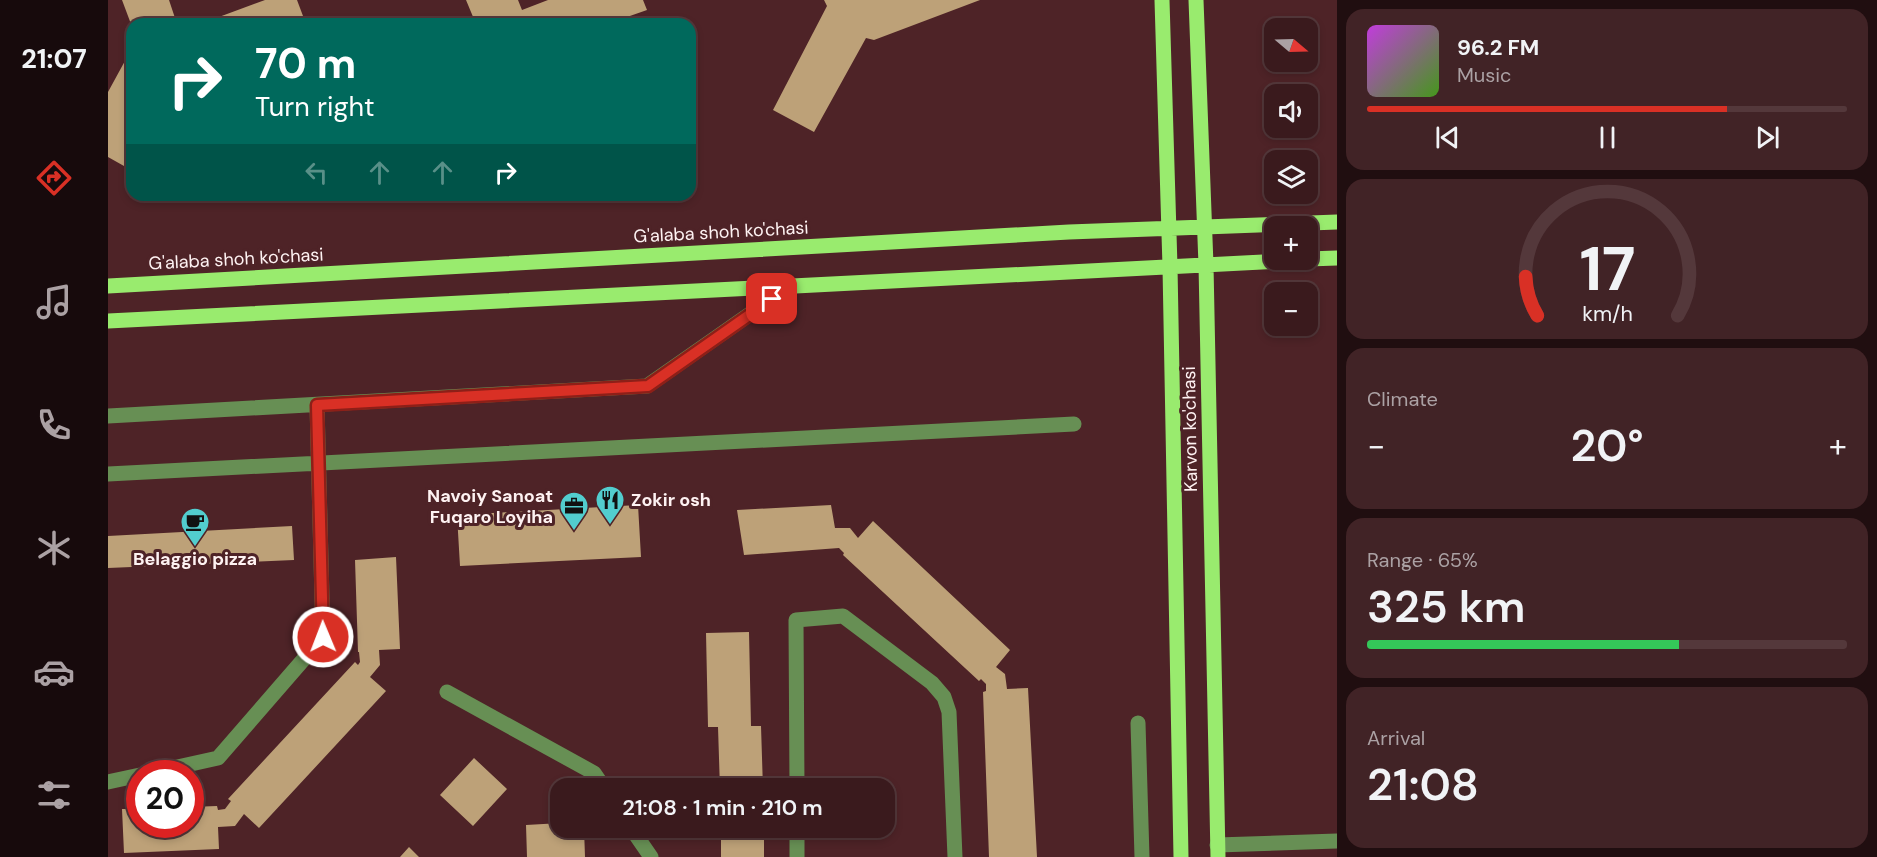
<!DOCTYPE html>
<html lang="en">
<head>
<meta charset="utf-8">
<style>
	:root { --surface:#3a1a1d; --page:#412326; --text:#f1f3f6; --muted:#aba1a4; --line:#54383b; --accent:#d93025 }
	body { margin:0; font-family:"DM Sans",sans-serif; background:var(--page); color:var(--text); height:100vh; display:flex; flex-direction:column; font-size:22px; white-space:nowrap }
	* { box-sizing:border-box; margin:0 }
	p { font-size:20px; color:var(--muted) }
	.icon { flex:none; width:33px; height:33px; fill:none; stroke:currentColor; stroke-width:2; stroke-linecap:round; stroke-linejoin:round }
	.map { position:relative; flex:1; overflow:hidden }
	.sheet { display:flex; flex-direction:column; gap:9px; padding:9px; background:#200e10; width:540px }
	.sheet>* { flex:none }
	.top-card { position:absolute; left:18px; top:18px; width:570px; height:183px; border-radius:18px; box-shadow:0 3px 9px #0003,0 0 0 2px var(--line); background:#00695c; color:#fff; overflow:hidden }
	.needle { width:39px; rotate:109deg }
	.tools { position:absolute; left:1156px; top:18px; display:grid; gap:12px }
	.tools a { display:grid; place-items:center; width:54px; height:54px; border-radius:12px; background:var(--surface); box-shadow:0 3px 9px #0003,0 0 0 2px var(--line); font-size:30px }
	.speed { position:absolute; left:18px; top:760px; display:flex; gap:12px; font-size:30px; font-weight:700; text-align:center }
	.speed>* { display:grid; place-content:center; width:78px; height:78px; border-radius:50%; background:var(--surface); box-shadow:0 3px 9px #0003,0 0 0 2px var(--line); line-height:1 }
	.speed .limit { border:9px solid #d22; background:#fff; color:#111 }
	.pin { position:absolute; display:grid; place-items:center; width:51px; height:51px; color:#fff; margin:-26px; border-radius:12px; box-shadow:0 3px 9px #0006 }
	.me { position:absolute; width:66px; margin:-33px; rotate:359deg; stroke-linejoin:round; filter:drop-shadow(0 0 4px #0008) }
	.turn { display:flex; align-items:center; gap:21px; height:126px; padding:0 30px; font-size:27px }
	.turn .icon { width:78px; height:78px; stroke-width:2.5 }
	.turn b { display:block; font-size:42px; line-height:51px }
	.lanes { display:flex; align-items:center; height:57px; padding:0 30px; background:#0003; justify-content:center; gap:30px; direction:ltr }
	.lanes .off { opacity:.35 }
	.big { font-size:45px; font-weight:600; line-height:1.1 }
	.sheet .tile { flex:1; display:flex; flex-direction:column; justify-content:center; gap:9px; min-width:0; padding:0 21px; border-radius:18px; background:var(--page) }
	.sheet .dial { align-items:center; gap:0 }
	.dial svg { height:156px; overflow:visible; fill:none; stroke:var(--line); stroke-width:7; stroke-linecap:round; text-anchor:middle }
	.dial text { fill:var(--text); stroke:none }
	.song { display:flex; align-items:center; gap:18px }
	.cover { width:72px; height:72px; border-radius:9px; background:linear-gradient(135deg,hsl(290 70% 55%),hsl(100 70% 35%)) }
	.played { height:6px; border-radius:3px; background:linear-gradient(90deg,var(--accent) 75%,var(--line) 75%) }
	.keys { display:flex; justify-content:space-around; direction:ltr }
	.heat { display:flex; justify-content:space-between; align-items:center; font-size:33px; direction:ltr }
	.charge { height:9px; border-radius:4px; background:linear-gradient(90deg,#34c759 65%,var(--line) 0) }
	.trip { position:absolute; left:442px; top:778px; width:345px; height:60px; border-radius:18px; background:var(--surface); box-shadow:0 3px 9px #0003,0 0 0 2px var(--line); font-weight:600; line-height:60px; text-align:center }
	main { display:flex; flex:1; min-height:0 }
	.menu { display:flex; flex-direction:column; width:108px; justify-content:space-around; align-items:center; background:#170a0c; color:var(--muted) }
	.menu .icon { width:42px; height:42px }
	.menu .current { color:var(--accent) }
	.menu b { font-size:27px; color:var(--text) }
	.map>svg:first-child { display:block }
</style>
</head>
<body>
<main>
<nav class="menu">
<b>21:07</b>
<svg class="icon current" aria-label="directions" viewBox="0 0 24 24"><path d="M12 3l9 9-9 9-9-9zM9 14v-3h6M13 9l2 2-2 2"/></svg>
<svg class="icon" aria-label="music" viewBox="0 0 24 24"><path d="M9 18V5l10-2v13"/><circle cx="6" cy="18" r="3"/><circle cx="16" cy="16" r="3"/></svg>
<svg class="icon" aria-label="phone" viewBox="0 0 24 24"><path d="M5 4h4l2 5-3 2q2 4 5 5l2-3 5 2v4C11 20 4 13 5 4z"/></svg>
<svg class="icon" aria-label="climate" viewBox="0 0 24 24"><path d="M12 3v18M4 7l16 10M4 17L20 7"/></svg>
<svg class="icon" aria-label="car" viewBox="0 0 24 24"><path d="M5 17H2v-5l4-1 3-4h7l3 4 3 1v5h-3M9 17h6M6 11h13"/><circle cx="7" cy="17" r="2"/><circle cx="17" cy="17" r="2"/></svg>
<svg class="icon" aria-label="filters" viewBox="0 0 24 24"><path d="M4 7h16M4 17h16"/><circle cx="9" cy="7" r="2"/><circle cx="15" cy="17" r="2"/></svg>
</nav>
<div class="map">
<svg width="1229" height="857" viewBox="0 0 1229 857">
	<rect width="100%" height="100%" fill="#4e2327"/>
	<path fill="#bda178" d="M14,0H61L69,24H23Z
		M157,0H189L198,24H92Z
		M358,0H410L414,10L440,0H535L539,10L499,24H368Z
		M716,0H872L766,40L758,38L706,132L665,110L719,6Z
		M24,48V151L16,166L0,157V92Z
		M530,505L533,557L352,566L349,515Z
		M723,505L727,528H742L750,538L765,521L902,650L888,667L897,674L899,689L920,688L929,857H881L875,692L878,691V684L873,679L871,681L735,555L736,553L731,548L636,555L629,510Z
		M184,526L186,560L0,568V536Z
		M288,557L292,649L271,650L272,665L262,677L278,691L151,828L136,814L127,826L110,827L111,849L16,853L14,809H32V825H82V807L109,806L110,810L117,809L123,801L120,799L247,662L250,665L252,662L251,652H250L247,560Z
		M641,632L643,726H653L655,789H612L610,727H600L598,633Z
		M366,758L399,789L365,826L332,795Z
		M453,823V828H476L477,857H419L418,825Z
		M613,828H656V857H613Z
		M301,847L311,857H292Z"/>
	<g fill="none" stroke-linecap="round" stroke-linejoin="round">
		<path stroke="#678f54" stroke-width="15" d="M0,416L539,386L682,286
			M0,474L966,424
			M339,692L486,773L497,789
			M1030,723L1034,857
			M38,774L110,758L215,637L209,405
			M0,782L32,775
			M689,789L688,620L735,616L824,683L836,697L841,712L847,857
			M523,828L543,857
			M689,828V857
			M1109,845L1229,841"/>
		<path stroke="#99eb6e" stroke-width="15" d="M1054,0L1062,267L1073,857
			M1088,0L1098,265L1110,857
			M1200,259L1229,258
			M0,286L961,232L1229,222
			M0,321L1195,260"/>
	</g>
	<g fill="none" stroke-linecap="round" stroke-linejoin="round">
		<g stroke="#8d1f18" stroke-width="15">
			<path id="route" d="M215,637L209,405L540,386L664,299"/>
		</g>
		<use href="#route" stroke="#d93025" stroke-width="10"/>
	</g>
	<defs>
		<g id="restaurant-pin" transform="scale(1.5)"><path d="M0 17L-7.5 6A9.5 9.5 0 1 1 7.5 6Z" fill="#52cdce" stroke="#4e2327"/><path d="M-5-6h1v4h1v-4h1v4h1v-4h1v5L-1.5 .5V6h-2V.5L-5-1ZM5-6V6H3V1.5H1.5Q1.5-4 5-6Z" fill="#111"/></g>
		<g id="office-pin" transform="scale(1.5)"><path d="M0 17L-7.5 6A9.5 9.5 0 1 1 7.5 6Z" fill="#52cdce" stroke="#4e2327"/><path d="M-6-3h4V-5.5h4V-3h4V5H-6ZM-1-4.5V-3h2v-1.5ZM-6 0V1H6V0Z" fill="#111"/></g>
		<g id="cafe-pin" transform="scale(1.5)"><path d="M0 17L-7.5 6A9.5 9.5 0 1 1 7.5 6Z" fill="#52cdce" stroke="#4e2327"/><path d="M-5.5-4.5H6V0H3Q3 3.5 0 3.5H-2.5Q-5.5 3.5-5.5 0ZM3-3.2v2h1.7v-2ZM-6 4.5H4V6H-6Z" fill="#111"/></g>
	</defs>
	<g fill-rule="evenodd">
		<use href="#restaurant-pin" x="502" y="500"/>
		<use href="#office-pin" x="466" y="506"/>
		<use href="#cafe-pin" x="87" y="522"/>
	</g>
	<g text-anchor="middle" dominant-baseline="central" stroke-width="6" stroke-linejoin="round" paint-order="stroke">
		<g font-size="18" fill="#fef2f2" stroke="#4e2327">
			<text transform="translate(613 232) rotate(-3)">G'alaba shoh ko'chasi</text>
			<text transform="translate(128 259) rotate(-3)">G'alaba shoh ko'chasi</text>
			<text transform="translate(1082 429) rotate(-91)">Karvon ko'chasi</text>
		</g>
		<g font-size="18" font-weight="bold" fill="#fef2f2" stroke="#4e2327" text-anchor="end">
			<text x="445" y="496">Navoiy Sanoat<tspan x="445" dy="21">Fuqaro Loyiha</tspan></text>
			<text x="523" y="500" text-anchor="start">Zokir osh</text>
			<text x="87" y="559" text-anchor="middle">Belaggio pizza</text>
		</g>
	</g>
</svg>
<div class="tools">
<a><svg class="needle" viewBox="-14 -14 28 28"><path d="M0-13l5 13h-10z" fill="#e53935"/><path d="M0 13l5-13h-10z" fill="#aba1a4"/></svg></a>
<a><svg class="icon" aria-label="sound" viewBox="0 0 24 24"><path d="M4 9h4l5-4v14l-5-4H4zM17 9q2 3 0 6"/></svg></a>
<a><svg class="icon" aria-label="layers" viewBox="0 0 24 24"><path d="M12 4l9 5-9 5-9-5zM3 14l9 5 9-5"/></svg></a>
<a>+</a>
<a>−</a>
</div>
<div class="speed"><div class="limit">20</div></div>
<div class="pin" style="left:664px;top:299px;background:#d93025"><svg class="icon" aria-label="arrive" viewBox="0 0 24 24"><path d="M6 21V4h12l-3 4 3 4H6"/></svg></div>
<svg class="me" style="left:215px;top:637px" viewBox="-20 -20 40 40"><circle r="17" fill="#d93025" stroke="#fff" stroke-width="3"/><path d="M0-11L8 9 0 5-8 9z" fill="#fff"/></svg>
<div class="trip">21:08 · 1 min · 210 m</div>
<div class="top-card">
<div class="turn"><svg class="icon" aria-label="right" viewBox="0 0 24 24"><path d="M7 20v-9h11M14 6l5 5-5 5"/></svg><div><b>70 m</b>Turn right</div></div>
<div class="lanes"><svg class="icon off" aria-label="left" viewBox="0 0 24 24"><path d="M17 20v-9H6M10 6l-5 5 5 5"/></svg><svg class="icon off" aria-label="ahead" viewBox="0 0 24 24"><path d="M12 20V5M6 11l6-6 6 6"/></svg><svg class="icon off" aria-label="ahead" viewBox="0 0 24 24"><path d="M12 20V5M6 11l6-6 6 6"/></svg><svg class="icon" aria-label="right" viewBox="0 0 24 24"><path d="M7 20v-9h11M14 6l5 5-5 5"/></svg></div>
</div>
</div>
<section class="sheet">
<div class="tile">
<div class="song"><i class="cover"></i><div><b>96.2 FM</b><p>Music</p></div></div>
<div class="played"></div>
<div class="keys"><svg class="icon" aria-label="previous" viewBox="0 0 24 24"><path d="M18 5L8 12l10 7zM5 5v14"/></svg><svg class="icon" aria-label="pause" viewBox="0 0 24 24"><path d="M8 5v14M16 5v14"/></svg><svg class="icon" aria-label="next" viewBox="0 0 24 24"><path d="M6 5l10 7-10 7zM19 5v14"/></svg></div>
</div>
<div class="tile dial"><svg viewBox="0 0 100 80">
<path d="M14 69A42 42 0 1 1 86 69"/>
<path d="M14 69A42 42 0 0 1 8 49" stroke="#d93025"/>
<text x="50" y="56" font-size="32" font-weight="700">17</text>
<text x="50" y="72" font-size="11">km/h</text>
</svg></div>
<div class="tile"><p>Climate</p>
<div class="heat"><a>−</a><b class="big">20°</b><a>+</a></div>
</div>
<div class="tile"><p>Range · 65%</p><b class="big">325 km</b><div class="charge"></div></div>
<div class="tile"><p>Arrival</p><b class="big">21:08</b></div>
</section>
</main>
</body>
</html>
